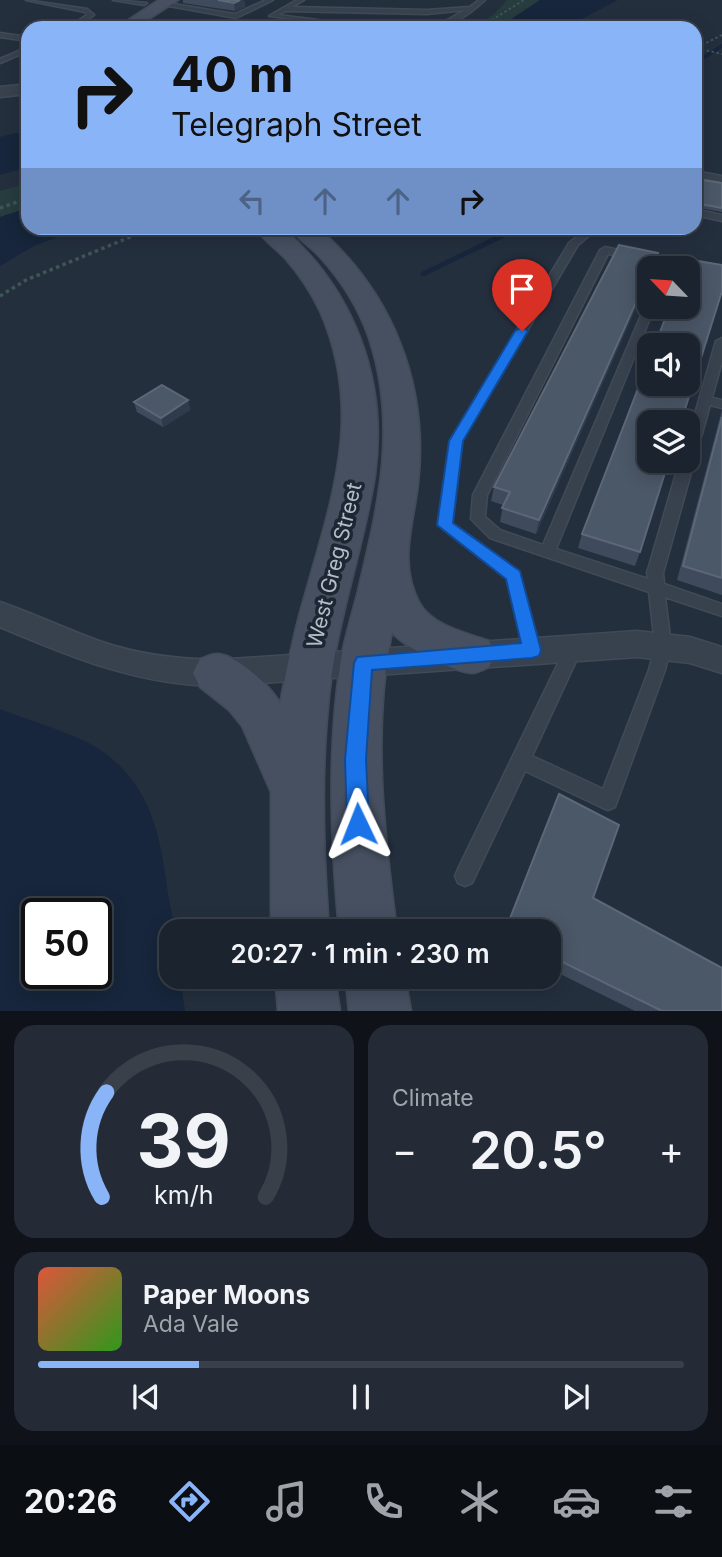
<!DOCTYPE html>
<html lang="en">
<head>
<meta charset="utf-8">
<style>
	:root { --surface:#1b232e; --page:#242b36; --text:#f1f3f6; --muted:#a0a4aa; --line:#39404a; --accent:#8ab4f8 }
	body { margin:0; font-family:Inter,sans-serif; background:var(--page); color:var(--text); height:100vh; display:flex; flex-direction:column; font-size:26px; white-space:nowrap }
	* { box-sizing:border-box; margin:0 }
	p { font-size:23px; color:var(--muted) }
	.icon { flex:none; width:38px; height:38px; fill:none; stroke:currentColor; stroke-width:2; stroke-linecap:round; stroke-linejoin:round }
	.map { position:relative; height:1011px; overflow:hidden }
	.drawer { display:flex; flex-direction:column; gap:14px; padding:14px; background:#0f1319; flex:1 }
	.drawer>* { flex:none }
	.guide { position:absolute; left:21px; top:21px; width:681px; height:214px; border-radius:21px; box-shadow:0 4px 18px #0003,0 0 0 2px var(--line); background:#8ab4f8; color:#111; overflow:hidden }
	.needle { width:46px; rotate:295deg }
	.buttons { position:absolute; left:637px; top:256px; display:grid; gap:14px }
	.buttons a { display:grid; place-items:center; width:63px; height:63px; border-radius:14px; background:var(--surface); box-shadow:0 4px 18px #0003,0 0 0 2px var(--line); font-size:35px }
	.speed { position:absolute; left:21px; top:898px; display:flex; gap:14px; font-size:35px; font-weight:700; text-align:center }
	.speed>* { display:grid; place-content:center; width:91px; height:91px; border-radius:50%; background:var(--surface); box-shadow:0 4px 18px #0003,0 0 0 2px var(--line); line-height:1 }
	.speed .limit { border:4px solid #111; border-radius:10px; background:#fff; color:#111 }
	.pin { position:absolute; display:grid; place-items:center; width:60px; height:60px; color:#fff; margin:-72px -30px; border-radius:50% 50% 50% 0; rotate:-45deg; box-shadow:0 0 7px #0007 }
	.pin .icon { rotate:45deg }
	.me { position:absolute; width:77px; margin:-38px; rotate:358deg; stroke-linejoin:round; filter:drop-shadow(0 0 5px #0008) }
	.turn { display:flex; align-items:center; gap:24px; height:147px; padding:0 35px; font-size:32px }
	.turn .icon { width:91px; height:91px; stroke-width:2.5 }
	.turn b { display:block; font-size:49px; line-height:60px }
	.lanes { display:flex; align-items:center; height:66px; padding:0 35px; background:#0003; justify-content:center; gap:35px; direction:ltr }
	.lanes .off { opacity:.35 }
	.big { font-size:52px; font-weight:600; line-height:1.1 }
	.drawer .widget { flex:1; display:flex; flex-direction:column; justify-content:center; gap:10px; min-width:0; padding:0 24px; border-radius:21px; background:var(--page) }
	.drawer .dial { align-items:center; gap:0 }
	.dial svg { height:182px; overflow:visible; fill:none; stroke:var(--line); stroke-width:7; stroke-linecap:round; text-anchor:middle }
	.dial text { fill:var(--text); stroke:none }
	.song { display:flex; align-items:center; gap:21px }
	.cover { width:84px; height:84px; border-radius:10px; background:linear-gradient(135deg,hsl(10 70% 55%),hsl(110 70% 35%)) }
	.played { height:7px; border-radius:4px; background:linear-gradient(90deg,var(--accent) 25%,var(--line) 25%) }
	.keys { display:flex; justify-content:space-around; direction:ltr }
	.heat { display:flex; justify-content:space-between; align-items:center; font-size:38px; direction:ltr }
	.drawer .tiles { flex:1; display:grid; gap:14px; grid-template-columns:1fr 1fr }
	.widget:last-child { grid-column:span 2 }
	.trip { position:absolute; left:159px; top:919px; width:402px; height:70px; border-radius:21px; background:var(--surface); box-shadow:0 4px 18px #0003,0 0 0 2px var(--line); font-weight:600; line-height:70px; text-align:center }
	.dock { display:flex; height:112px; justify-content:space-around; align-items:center; background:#0b0e12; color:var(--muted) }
	.dock .icon { width:49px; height:49px }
	.dock .on { color:var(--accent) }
	.dock b { font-size:32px; color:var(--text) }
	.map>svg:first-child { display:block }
</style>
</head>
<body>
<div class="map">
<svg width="722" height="1011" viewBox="0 0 722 1011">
	<rect width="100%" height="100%" fill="#242f3e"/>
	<path fill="#263c3f" d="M507,0H540L498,28H471L494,14Z
		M28,183V208L0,217V191Z"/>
	<path fill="#17263c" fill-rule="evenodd" d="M540,0H618L564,28H498Z
		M16,133H28V167L0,175V137Z
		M28,208V228H81L34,246L0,266V217Z
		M0,709C27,720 77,734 99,749C152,785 160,835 168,893C169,904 175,919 173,930C172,942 172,961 172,976L180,977L185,1011H0ZM37,914H96V973H37Z"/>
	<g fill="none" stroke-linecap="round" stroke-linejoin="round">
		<path stroke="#17263c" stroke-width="3.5" d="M695,63L722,46"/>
		<path stroke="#17263c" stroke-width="5" d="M423,274L518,228"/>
		<g stroke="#414a57" stroke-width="3">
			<path id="service" d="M26,0L87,9L94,15L74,28H67L87,15L85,12Z
				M113,0L147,3L144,5Z
				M266,0H273L236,18L158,4L161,2L235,14Z
				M297,0H304L292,7L427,10L470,7L479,0H485C472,12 452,28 433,28L465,10L427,14L286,11L278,15L382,28H363L269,16Z
				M0,33L28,37V41L0,37Z
				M28,47V51L0,63V59Z
				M695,171L722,176V182L695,176Z
				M695,209L722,215V221L695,215Z
				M588,228H598L578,245L462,441L452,523L519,572L540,650L538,655L532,657L526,655L524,650L507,579L438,525L450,441L569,243Z
				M605,247L722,272V278L688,271V268H674L608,254L487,495L485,517L500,530L543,545L645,306L649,303V306H655L556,549L648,579L647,573L680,460H688V438L716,341L722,338V361L712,398L722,400V408L710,405L663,573L664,584L722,604V616L665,597L671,645L665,670L615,807L608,810L601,807L525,771L472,883L465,886L458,883L455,876L458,869L568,643L574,641L580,643L582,648L532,756L603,789L649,670L655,645L649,592L490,538L471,519L473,495L600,250Z"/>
		</g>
		<g stroke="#414a57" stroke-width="3">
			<path id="minor" d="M0,602C35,614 68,630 102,642C140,655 177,659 216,660L637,631L690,637L722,647V673L690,663L637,657L216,686C138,685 71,657 0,627Z"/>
		</g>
		<g stroke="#414a57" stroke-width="3">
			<path id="tertiary" d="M28,84V94L0,97V87Z"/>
		</g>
		<g stroke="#414a57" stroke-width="3">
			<path id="secondary" d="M159,0H178L135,28H116Z
				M256,228H283C354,291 388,379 375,475C365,541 342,605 332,672C320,758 323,844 329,931H271V792L242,726L229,710L200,687L193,673L200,659C204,658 211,654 216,654C235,653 272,687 280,704C287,667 294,631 305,595C333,495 364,411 320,311C311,292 298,273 285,258C275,248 262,239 256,228Z
				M291,228H318C393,293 429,385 418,484C413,526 398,565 420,604C433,626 467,633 489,641L496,654L489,667C485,669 477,673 473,673C455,673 402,646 392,632C372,730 384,834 397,931H339C331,843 327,754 340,666C343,644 350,621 356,599C377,510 399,428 369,338C359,309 341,280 320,257C311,247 297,239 291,228Z
				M275,976H335L340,1011H278Z
				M345,976H405L411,1011H349Z"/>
		</g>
		<path stroke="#3f5557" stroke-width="2" stroke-dasharray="2.5 2.5" stroke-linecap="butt" d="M479,28L524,0
			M722,35L696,48L722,54"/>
		<path stroke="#3f5557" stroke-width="3.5" stroke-dasharray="3.5 3.5" stroke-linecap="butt" d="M0,208L28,198
			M0,296L26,280L152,228"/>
		<use href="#service" fill="#38414e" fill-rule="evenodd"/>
		<use href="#minor" fill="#38414e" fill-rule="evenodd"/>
		<use href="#tertiary" fill="#38414e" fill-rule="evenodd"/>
		<use href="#secondary" fill="#465061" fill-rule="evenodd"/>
	</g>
	<path fill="#3f4b5c" d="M183,0H244L245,7L235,11L183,3Z
		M722,183V212L695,207V202Z
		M649,268V278L536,534L500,522L503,505L491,501L494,487Z
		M188,400L190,410L163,427L137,412L134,402Z
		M722,410V595L677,580Z
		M582,534L640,552L635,566L578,548Z
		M593,898L722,1011H635L550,969V931Z"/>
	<path fill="#2f3b4b" d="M240,0H244L245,7L235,11L234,3Z
		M649,273V278L536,534L539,520Z
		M188,400L190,410L163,427L161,418Z"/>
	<path fill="#4b5868" stroke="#5c6777" stroke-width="2" d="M218,0H240L234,3Z
		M703,180L722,183V208L695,203Z
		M619,245L658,253L651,268H649V273L539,520L502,508L510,492L494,487Z
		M689,258L692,260L722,265V291L681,422H649V460H669L640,552L582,534L649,360V383H688V345H655L670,306H688V268H685Z
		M162,385L188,400L161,418L134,402Z
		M722,417V578L683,566Z
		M559,794L619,825L593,898L722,968V1011H662L550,956V931H505Z"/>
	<path fill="#1a73e8" stroke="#114b97" stroke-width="2" d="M522,327L528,331L463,441L453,523L520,571L541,650L539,656L532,658L372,670L366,759L369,824L366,832L358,835L350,832L347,824L345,759L354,663L357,657L521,643L506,579L437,525L449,441L515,331Z"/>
	<g text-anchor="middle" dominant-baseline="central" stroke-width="7" stroke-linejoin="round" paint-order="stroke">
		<g font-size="21" fill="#b4bcc9" stroke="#1d2633">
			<text transform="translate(334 565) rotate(-76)">West Greg Street</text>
		</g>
	</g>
</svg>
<div class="buttons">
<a><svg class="needle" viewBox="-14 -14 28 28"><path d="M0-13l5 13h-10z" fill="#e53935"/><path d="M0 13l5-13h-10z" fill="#a0a4aa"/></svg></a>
<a><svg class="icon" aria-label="sound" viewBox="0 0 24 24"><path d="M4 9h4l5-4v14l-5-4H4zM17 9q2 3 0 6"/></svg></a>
<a><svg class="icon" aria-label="layers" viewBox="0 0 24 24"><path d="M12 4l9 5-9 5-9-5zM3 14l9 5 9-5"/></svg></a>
</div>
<div class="speed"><div class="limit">50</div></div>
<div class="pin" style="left:522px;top:331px;background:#d93025"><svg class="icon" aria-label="arrive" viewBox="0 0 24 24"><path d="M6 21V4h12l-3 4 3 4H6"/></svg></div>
<svg class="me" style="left:358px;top:824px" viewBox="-20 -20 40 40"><path d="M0-17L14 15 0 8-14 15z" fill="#1a73e8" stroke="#fff" stroke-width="4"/></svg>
<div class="trip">20:27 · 1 min · 230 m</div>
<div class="guide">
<div class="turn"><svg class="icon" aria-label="right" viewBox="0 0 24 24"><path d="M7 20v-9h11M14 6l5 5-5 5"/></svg><div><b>40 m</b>Telegraph Street</div></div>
<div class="lanes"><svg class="icon off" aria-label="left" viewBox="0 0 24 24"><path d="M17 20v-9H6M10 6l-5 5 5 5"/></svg><svg class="icon off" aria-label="ahead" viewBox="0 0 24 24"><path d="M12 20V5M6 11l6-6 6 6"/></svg><svg class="icon off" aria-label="ahead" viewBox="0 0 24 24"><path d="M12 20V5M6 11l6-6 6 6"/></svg><svg class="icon" aria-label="right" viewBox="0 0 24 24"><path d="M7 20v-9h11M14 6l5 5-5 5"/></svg></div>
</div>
</div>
<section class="drawer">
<div class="tiles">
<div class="widget dial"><svg viewBox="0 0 100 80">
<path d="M14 69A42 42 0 1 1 86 69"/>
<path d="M14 69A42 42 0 0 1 16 23" stroke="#8ab4f8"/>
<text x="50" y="56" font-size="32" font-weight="700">39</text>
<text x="50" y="72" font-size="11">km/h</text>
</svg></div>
<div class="widget"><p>Climate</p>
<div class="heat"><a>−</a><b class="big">20.5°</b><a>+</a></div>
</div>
<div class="widget">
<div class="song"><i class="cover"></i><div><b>Paper Moons</b><p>Ada Vale</p></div></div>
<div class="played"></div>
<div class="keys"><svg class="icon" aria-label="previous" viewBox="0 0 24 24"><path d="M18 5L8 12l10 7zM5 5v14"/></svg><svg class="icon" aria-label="pause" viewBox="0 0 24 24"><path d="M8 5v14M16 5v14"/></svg><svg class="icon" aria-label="next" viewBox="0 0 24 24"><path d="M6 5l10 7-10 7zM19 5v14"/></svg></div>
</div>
</div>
</section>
<nav class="dock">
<b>20:26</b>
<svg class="icon on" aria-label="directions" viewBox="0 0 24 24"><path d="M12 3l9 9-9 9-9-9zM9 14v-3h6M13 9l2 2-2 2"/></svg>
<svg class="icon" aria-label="music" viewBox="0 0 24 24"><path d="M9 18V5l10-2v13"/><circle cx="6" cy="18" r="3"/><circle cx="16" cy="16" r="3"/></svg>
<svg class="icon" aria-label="phone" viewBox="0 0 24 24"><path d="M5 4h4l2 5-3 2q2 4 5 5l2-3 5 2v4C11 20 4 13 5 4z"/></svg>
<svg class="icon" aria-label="climate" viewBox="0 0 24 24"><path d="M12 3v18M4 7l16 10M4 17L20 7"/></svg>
<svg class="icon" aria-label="car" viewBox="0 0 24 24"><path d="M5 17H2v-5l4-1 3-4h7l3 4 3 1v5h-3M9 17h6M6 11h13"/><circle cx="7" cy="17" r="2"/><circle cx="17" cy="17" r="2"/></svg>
<svg class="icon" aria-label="filters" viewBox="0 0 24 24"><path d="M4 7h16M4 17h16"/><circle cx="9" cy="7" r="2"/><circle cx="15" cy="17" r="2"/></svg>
</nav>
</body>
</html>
